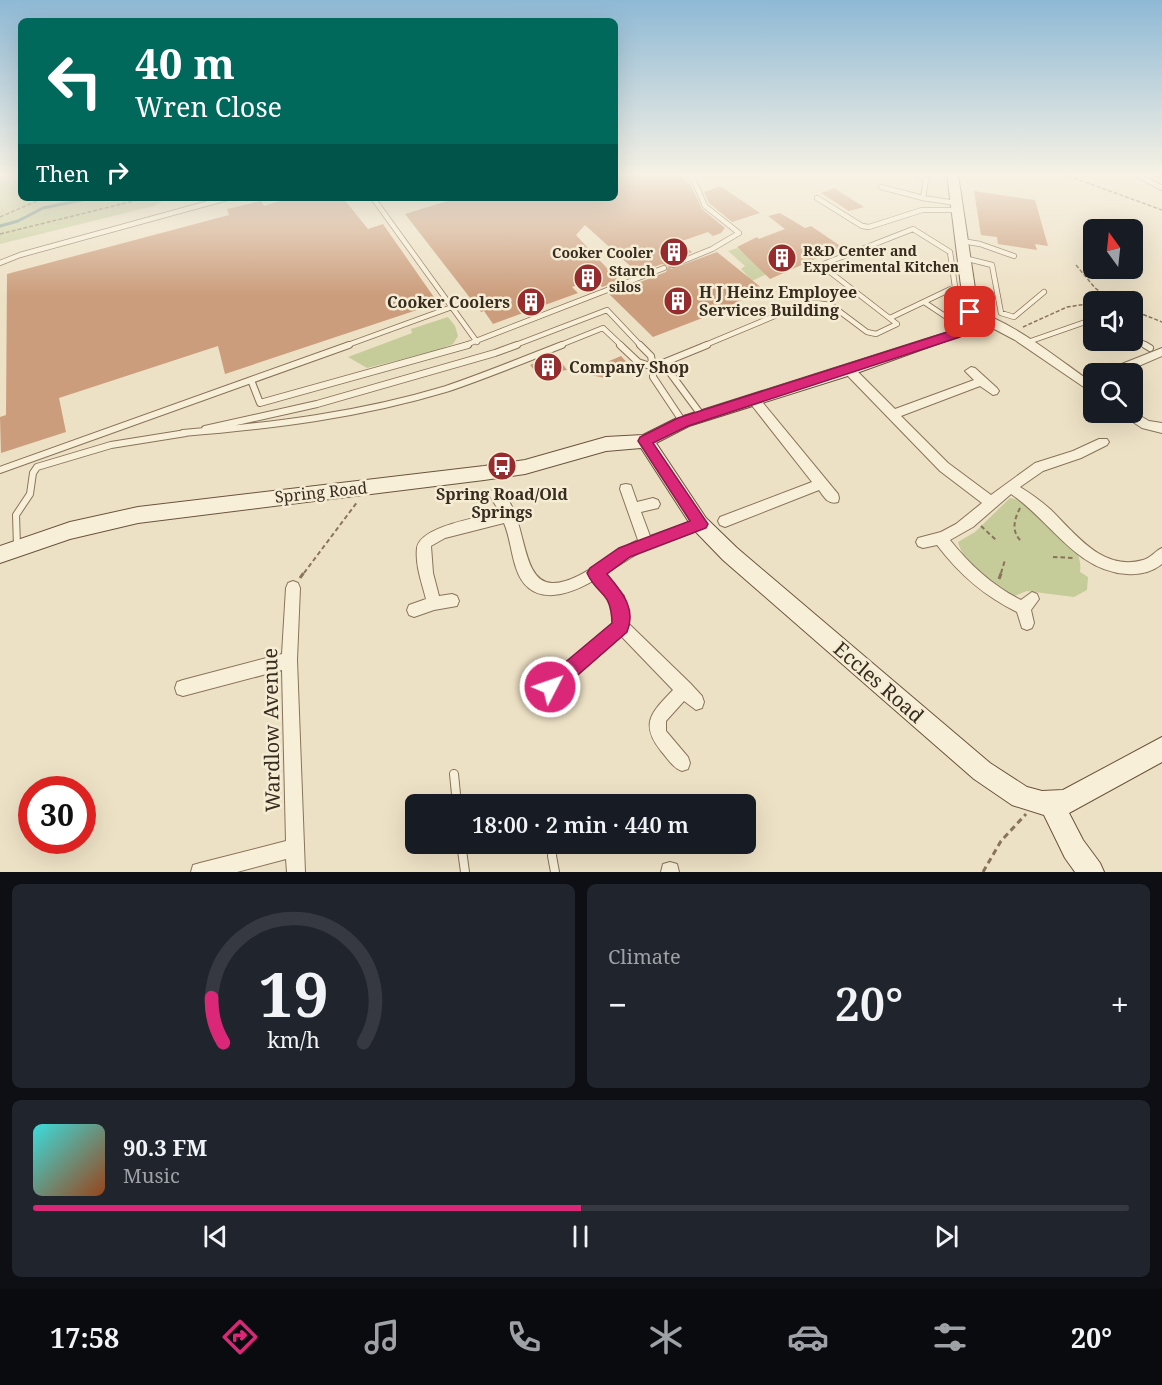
<!DOCTYPE html>
<html lang="en">
<head>
<meta charset="utf-8">
<style>
	:root { --surface:#171b24; --page:#20242c; --text:#f1f3f6; --muted:#9ea1a6; --line:#363941; --accent:#db2777 }
	body { margin:0; font-family:"Noto Serif",serif; background:var(--page); color:var(--text); height:100vh; display:flex; flex-direction:column; font-size:22px; white-space:nowrap }
	* { box-sizing:border-box; margin:0 }
	p { font-size:20px; color:var(--muted) }
	.icon { flex:none; width:33px; height:33px; fill:none; stroke:currentColor; stroke-width:2; stroke-linecap:round; stroke-linejoin:round }
	.map { position:relative; height:872px; overflow:hidden }
	.panel { display:flex; flex-direction:column; gap:12px; padding:12px; background:#0d0f14; flex:1 }
	.panel>* { flex:none }
	.guide { position:absolute; left:18px; top:18px; width:600px; height:183px; border-radius:9px; box-shadow:0 6px 24px #0002; background:#00695c; color:#fff; overflow:hidden }
	.needle { width:39px; rotate:345deg }
	.buttons { position:absolute; left:1083px; top:219px; display:grid; gap:12px }
	.buttons a { display:grid; place-items:center; width:60px; height:60px; border-radius:9px; background:var(--surface); box-shadow:0 6px 24px #0002; font-size:30px }
	.speed { position:absolute; left:18px; top:776px; display:flex; gap:12px; font-size:30px; font-weight:700; text-align:center }
	.speed>* { display:grid; place-content:center; width:78px; height:78px; border-radius:50%; background:var(--surface); box-shadow:0 6px 24px #0002; line-height:1 }
	.speed .limit { border:9px solid #d22; background:#fff; color:#111 }
	.pin { position:absolute; display:grid; place-items:center; width:51px; height:51px; color:#fff; margin:-26px; border-radius:12px; box-shadow:0 3px 9px #0006 }
	.me { position:absolute; width:66px; margin:-33px; rotate:49deg; stroke-linejoin:round; filter:drop-shadow(0 0 4px #0008) }
	.turn { display:flex; align-items:center; gap:21px; height:126px; padding:0 18px; font-size:27px }
	.turn .icon { width:78px; height:78px; stroke-width:2.5 }
	.turn b { display:block; font-size:42px; line-height:51px }
	.then { display:flex; align-items:center; height:57px; padding:0 18px; background:#0003; gap:12px; font-size:22px }
	.big { font-size:45px; font-weight:600; line-height:1.1 }
	.panel .tile { flex:1; display:flex; flex-direction:column; justify-content:center; gap:9px; min-width:0; padding:0 21px; border-radius:9px; background:var(--page) }
	.panel .dial { align-items:center; gap:0 }
	.dial svg { height:156px; overflow:visible; fill:none; stroke:var(--line); stroke-width:7; stroke-linecap:round; text-anchor:middle }
	.dial text { fill:var(--text); stroke:none }
	.song { display:flex; align-items:center; gap:18px }
	.cover { width:72px; height:72px; border-radius:9px; background:linear-gradient(135deg,hsl(180 70% 55%),hsl(20 70% 35%)) }
	.played { height:6px; border-radius:3px; background:linear-gradient(90deg,var(--accent) 50%,var(--line) 50%) }
	.keys { display:flex; justify-content:space-around; direction:ltr }
	.heat { display:flex; justify-content:space-between; align-items:center; font-size:33px; direction:ltr }
	.panel .tiles { flex:1; display:grid; gap:12px; grid-template-columns:1fr 1fr }
	.tile:last-child { grid-column:span 2 }
	.trip { position:absolute; left:405px; top:794px; width:351px; height:60px; border-radius:9px; background:var(--surface); box-shadow:0 6px 24px #0002; font-weight:600; line-height:60px; text-align:center }
	.tab-bar { display:flex; height:96px; justify-content:space-around; align-items:center; background:#090b0e; color:var(--muted) }
	.tab-bar .icon { width:42px; height:42px }
	.tab-bar .current { color:var(--accent) }
	.tab-bar b { font-size:27px; color:var(--text) }
	.map>svg:first-child { display:block }
</style>
</head>
<body>
<div class="map">
<svg width="1162" height="872" viewBox="0 0 1162 872">
	<rect width="100%" height="100%" fill="#ede1c5"/>
	<path fill="#c5cb99" d="M0,174H21V198H169L154,206L0,244Z
		M737,248L769,273L752,281L741,269L745,266L728,251Z
		M448,317L455,326L458,336L453,344L438,350L367,368L348,357L412,333L411,329Z
		M1010,498C1026,499 1067,539 1077,553C1080,559 1081,566 1080,572L1088,577L1087,590L1074,597L1027,591L1014,596C995,590 962,562 958,542L975,532Z"/>
	<g fill="none" stroke-linecap="round" stroke-linejoin="round">
		<path stroke="#6d8f87" stroke-width="3" d="M0,226L18,221L43,208L92,198"/>
	</g>
	<path fill="#cb9d7c" d="M615,174H678L690,184L702,209L725,228L721,233L713,236L708,232L679,242L692,252L670,262L671,269L717,252L763,289L718,312L653,337L609,294L666,272L668,266L662,264L638,273L585,225L576,235L619,281L602,287L594,279L572,287L578,293L493,324L484,311L481,312L405,214L457,198H615Z
		M720,186L735,196L760,213L732,222L709,203L704,192Z
		M834,188L864,207L849,211L821,193Z
		M974,191L1035,200L1048,246L1035,244L1037,250L998,244L997,237L981,235Z
		M289,198H343L368,229L383,224L438,303L225,374L218,346L59,398L66,432L1,453L0,417L6,415L7,274L229,215L227,209L261,201L264,206Z
		M780,213L805,228L811,226L842,247L770,279L737,247L757,237L759,239L785,229L768,216Z
		M555,354L567,370L538,375L530,365Z
		M621,356L631,367L605,378L581,373Z"/>
	<g fill="none" stroke-linecap="round" stroke-linejoin="round">
		<g stroke="#88735b" stroke-width="6">
			<path id="lane-far2" d="M916,174L927,180
				M927,174L923,198L956,203
				M1136,174L1162,188
				M881,187L923,198
				M373,198L477,342
				M817,198L862,226L869,227L922,210H957
				M962,241L980,244L1014,256
				M964,258L992,265L1001,313L1014,317L1044,292
				M0,263L20,255L227,198
				M673,265L712,249L739,233L705,206L691,174
				M924,302L963,328
				M1132,336L1147,346
				M1028,342L1094,319
				M345,346L452,307
				M463,346L664,268
				M513,346L607,310L641,346
				M558,346L603,328L622,346
				M703,346L808,302L831,305L867,332L876,334L897,324L821,265L913,229L950,252L955,287L890,318"/>
		</g>
		<g stroke="#88735b" stroke-width="8">
			<path id="lane-far1" d="M620,345L638,362L653,367L707,345
				M640,345L651,356L653,367
				M1145,345L1150,348
				M251,380L349,345
				M683,422L653,377V367L668,370L702,416
				M205,429L317,404L495,353L517,345
				M183,433C272,426 360,415 446,389C485,376 523,360 562,345
				M0,470L251,380L260,403L468,345
				M17,546L16,515L30,494L33,473L37,467L111,445L186,433"/>
		</g>
		<g stroke="#88735b" stroke-width="10">
			<path id="lane" d="M454,774L457,804
				M461,843L465,872
				M553,843L552,856L555,872"/>
		</g>
		<g stroke="#88735b" stroke-width="2">
			<path id="street" d="M970,309C1016,323 1055,357 1094,384V394L1015,340L966,314L965,312Z
				M1162,348V356L1120,374H1103L1104,371Z
				M849,366L853,367L895,409L974,380L965,371L971,367L975,368L997,388L999,391L997,394L993,395L980,386L901,416L948,463L991,495L1035,463L1073,451L1099,439H1107L1109,442L1107,445L1081,458L1043,471L1020,487C1030,493 1041,501 1050,509C1075,533 1102,572 1143,560C1151,558 1155,551 1162,548V564C1152,572 1140,575 1127,574C1076,571 1050,520 1011,494L973,527L950,540C970,565 993,586 1021,600L1032,592L1037,594L1039,599L1031,610L1034,623L1032,628L1027,630L1022,628L1017,612C984,596 959,574 937,545L923,548L918,546L916,542L918,538L941,532L956,524L982,503L940,471L845,373L844,370L845,367Z
				M754,396L758,397L838,494L839,498L838,502C828,505 824,497 819,490L725,527L720,525L718,521L720,517L812,482L750,403L748,400L750,397Z
				M1132,411L1149,421L1162,423V433L1142,428L1118,412Z
				M626,484L631,485L637,502L653,498L658,500L660,504L658,508L641,512L650,536L700,518L705,520L707,524L705,528L640,552L605,574L624,596L628,623L690,683L702,696L704,702L702,708L696,710L684,701L666,721V731L688,757L690,763L688,769L682,771C673,768 668,759 661,751C639,723 652,712 673,690L621,636L556,693L550,695L544,693L542,687L544,681L613,623L612,604L593,581C565,597 529,607 516,568C511,553 510,537 504,523L445,538L431,546L433,573L439,596L452,594L457,596L459,601L457,606L434,610L414,617L409,615L407,610L409,605L426,599C422,583 415,565 417,548C420,526 481,517 500,512L489,495L490,491L495,490C529,501 516,582 552,583C579,584 612,551 638,540L620,489L621,485Z
				M293,581L298,583L300,588L297,660L305,872H287L286,859L237,872H191L193,865L200,863L286,841L282,670L183,696L177,694L175,688L177,682L183,680L282,654L286,588L288,583Z
				M670,862L677,864L679,872H661L663,864Z"/>
		</g>
		<g stroke="#6a543e" stroke-width="2">
			<path id="secondary" d="M947,174H958L977,302L975,321L965,334L854,374L689,426L656,443L706,518L737,548L990,763L1027,787L1042,791L1063,790L1162,737V762L1069,813L1083,840L1100,863L1104,872H1075L1065,858L1044,815L1012,805L974,779L723,560L694,530L641,448L606,451L525,474L484,480L138,523L70,539L0,563V546L70,522L138,507L484,466L525,460L606,437L643,435L677,418L951,331L961,321L963,302Z"/>
		</g>
		<path stroke="#88735b" stroke-width="1.5" stroke-dasharray="4 2" stroke-linecap="butt" d="M1063,174L1162,210
			M0,217L44,198
			M0,234L146,198
			M1076,265L1095,288L1114,302
			M1132,310L1162,322
			M1023,327L1067,307L1094,303"/>
		<path stroke="#88735b" stroke-width="2" stroke-dasharray="4.5 3" stroke-linecap="butt" d="M1020,508C1014,520 1011,531 1021,541
			M981,526L996,540
			M1053,557L1075,558
			M304,573L358,501
			M1001,573L1005,560"/>
		<path stroke="#88735b" stroke-width="3" stroke-dasharray="6 4" stroke-linecap="butt" d="M300,578L305,571
			M999,579L1002,571
			M983,872L1001,841L1026,814"/>
		<use href="#lane-far2" stroke="#f8efd8" stroke-width="4.5"/>
		<use href="#lane-far1" stroke="#f8efd8" stroke-width="6"/>
		<use href="#lane" stroke="#f8efd8" stroke-width="8"/>
		<use href="#street" fill="#f8efd8" fill-rule="evenodd"/>
		<use href="#secondary" fill="#f8efd8" fill-rule="evenodd"/>
	</g>
	<linearGradient id="sky" x2="0" y2="1"><stop stop-color="#8eb9d5"/><stop offset="0.59" stop-color="#f7f2e5"/><stop offset="1" stop-color="#f7f2e5" stop-opacity="0"/></linearGradient>
	<rect width="1162" height="296" fill="url(#sky)"/>
	<path fill="#db2777" stroke="#8e194d" stroke-width="1.5" d="M970,309L976,312L970,329L960,337L688,426L653,443L708,524L706,528L630,557L607,574C621,591 637,608 627,632L556,694L550,696L543,694L541,687L543,681L612,623C611,590 598,597 587,573L590,568L619,548L690,521L640,444L638,441L640,437L678,418L951,331C961,324 964,311 970,309Z"/>
	<defs>
		<g id="building-disc" transform="scale(1.5)"><circle r="9.5" fill="#962c2d" stroke="#f5ecd4"/><path d="M-4-6H4V6H1V3H-1V6H-4ZM-2.5-4.3h1.7v1.8h-1.7ZM.8-4.3h1.7v1.8H.8ZM-2.5-1h1.7V.8h-1.7ZM.8-1h1.7V.8H.8Z" fill="#fff"/></g>
		<g id="bus-disc" transform="scale(1.5)"><circle r="9.5" fill="#962c2d" stroke="#f5ecd4"/><path d="M-5-6H5V4H4V6H2V4H-2V6H-4V4H-5ZM-3.5-4V0h7V-4ZM-3.5 1.2v1.5H-2V1.2ZM2 1.2v1.5H3.5V1.2Z" fill="#fff"/></g>
	</defs>
	<g fill-rule="evenodd">
		<use href="#building-disc" x="674" y="252"/>
		<use href="#building-disc" x="782" y="258"/>
		<use href="#building-disc" x="588" y="278"/>
		<use href="#building-disc" x="678" y="301"/>
		<use href="#building-disc" x="531" y="302"/>
		<use href="#building-disc" x="548" y="367"/>
		<use href="#bus-disc" x="502" y="466"/>
	</g>
	<g text-anchor="middle" dominant-baseline="central" stroke-width="5" stroke-linejoin="round" paint-order="stroke">
		<g font-size="14" font-weight="bold" fill="#382b1f" stroke="#f5ecd4" text-anchor="start">
			<text x="803" y="250">R&amp;D Center and<tspan x="803" dy="16">Experimental Kitchen</tspan></text>
			<text x="653" y="252" text-anchor="end">Cooker Cooler</text>
			<text x="609" y="270">Starch<tspan x="609" dy="16">silos</tspan></text>
		</g>
		<g font-size="16" font-weight="bold" fill="#382b1f" stroke="#f5ecd4" text-anchor="start">
			<text x="699" y="292">H J Heinz Employee<tspan x="699" dy="18">Services Building</tspan></text>
			<text x="510" y="302" text-anchor="end">Cooker Coolers</text>
			<text x="569" y="367">Company Shop</text>
			<text x="502" y="494" text-anchor="middle">Spring Road/Old<tspan x="502" dy="18">Springs</tspan></text>
		</g>
		<g font-size="16" fill="#382b1f" stroke="#f5ecd4">
			<text transform="translate(321 492) rotate(-6)">Spring Road</text>
		</g>
		<g font-size="20" fill="#382b1f" stroke="#f5ecd4">
			<text transform="translate(879 682) rotate(41)">Eccles Road</text>
			<text transform="translate(271 730) rotate(-91)">Wardlow Avenue</text>
		</g>
	</g>
</svg>
<div class="buttons">
<a><svg class="needle" viewBox="-14 -14 28 28"><path d="M0-13l5 13h-10z" fill="#e53935"/><path d="M0 13l5-13h-10z" fill="#9ea1a6"/></svg></a>
<a><svg class="icon" aria-label="sound" viewBox="0 0 24 24"><path d="M4 9h4l5-4v14l-5-4H4zM17 9q2 3 0 6"/></svg></a>
<a><svg class="icon" aria-label="search" viewBox="0 0 24 24"><circle cx="10" cy="10" r="6"/><path d="M15 15l6 6"/></svg></a>
</div>
<div class="speed"><div class="limit">30</div></div>
<div class="pin" style="left:970px;top:312px;background:#d93025"><svg class="icon" aria-label="arrive" viewBox="0 0 24 24"><path d="M6 21V4h12l-3 4 3 4H6"/></svg></div>
<svg class="me" style="left:550px;top:687px" viewBox="-20 -20 40 40"><circle r="17" fill="#db2777" stroke="#fff" stroke-width="3"/><path d="M0-11L8 9 0 5-8 9z" fill="#fff"/></svg>
<div class="trip">18:00 · 2 min · 440 m</div>
<div class="guide">
<div class="turn"><svg class="icon" aria-label="left" viewBox="0 0 24 24"><path d="M17 20v-9H6M10 6l-5 5 5 5"/></svg><div><b>40 m</b>Wren Close</div></div>
<div class="then">Then<svg class="icon" aria-label="right" viewBox="0 0 24 24"><path d="M7 20v-9h11M14 6l5 5-5 5"/></svg></div>
</div>
</div>
<section class="panel">
<div class="tiles">
<div class="tile dial"><svg viewBox="0 0 100 80">
<path d="M14 69A42 42 0 1 1 86 69"/>
<path d="M14 69A42 42 0 0 1 8 46" stroke="#db2777"/>
<text x="50" y="56" font-size="32" font-weight="700">19</text>
<text x="50" y="72" font-size="11">km/h</text>
</svg></div>
<div class="tile"><p>Climate</p>
<div class="heat"><a>−</a><b class="big">20°</b><a>+</a></div>
</div>
<div class="tile">
<div class="song"><i class="cover"></i><div><b>90.3 FM</b><p>Music</p></div></div>
<div class="played"></div>
<div class="keys"><svg class="icon" aria-label="previous" viewBox="0 0 24 24"><path d="M18 5L8 12l10 7zM5 5v14"/></svg><svg class="icon" aria-label="pause" viewBox="0 0 24 24"><path d="M8 5v14M16 5v14"/></svg><svg class="icon" aria-label="next" viewBox="0 0 24 24"><path d="M6 5l10 7-10 7zM19 5v14"/></svg></div>
</div>
</div>
</section>
<nav class="tab-bar">
<b>17:58</b>
<svg class="icon current" aria-label="directions" viewBox="0 0 24 24"><path d="M12 3l9 9-9 9-9-9zM9 14v-3h6M13 9l2 2-2 2"/></svg>
<svg class="icon" aria-label="music" viewBox="0 0 24 24"><path d="M9 18V5l10-2v13"/><circle cx="6" cy="18" r="3"/><circle cx="16" cy="16" r="3"/></svg>
<svg class="icon" aria-label="phone" viewBox="0 0 24 24"><path d="M5 4h4l2 5-3 2q2 4 5 5l2-3 5 2v4C11 20 4 13 5 4z"/></svg>
<svg class="icon" aria-label="climate" viewBox="0 0 24 24"><path d="M12 3v18M4 7l16 10M4 17L20 7"/></svg>
<svg class="icon" aria-label="car" viewBox="0 0 24 24"><path d="M5 17H2v-5l4-1 3-4h7l3 4 3 1v5h-3M9 17h6M6 11h13"/><circle cx="7" cy="17" r="2"/><circle cx="17" cy="17" r="2"/></svg>
<svg class="icon" aria-label="filters" viewBox="0 0 24 24"><path d="M4 7h16M4 17h16"/><circle cx="9" cy="7" r="2"/><circle cx="15" cy="17" r="2"/></svg>
<b>20°</b>
</nav>
</body>
</html>
